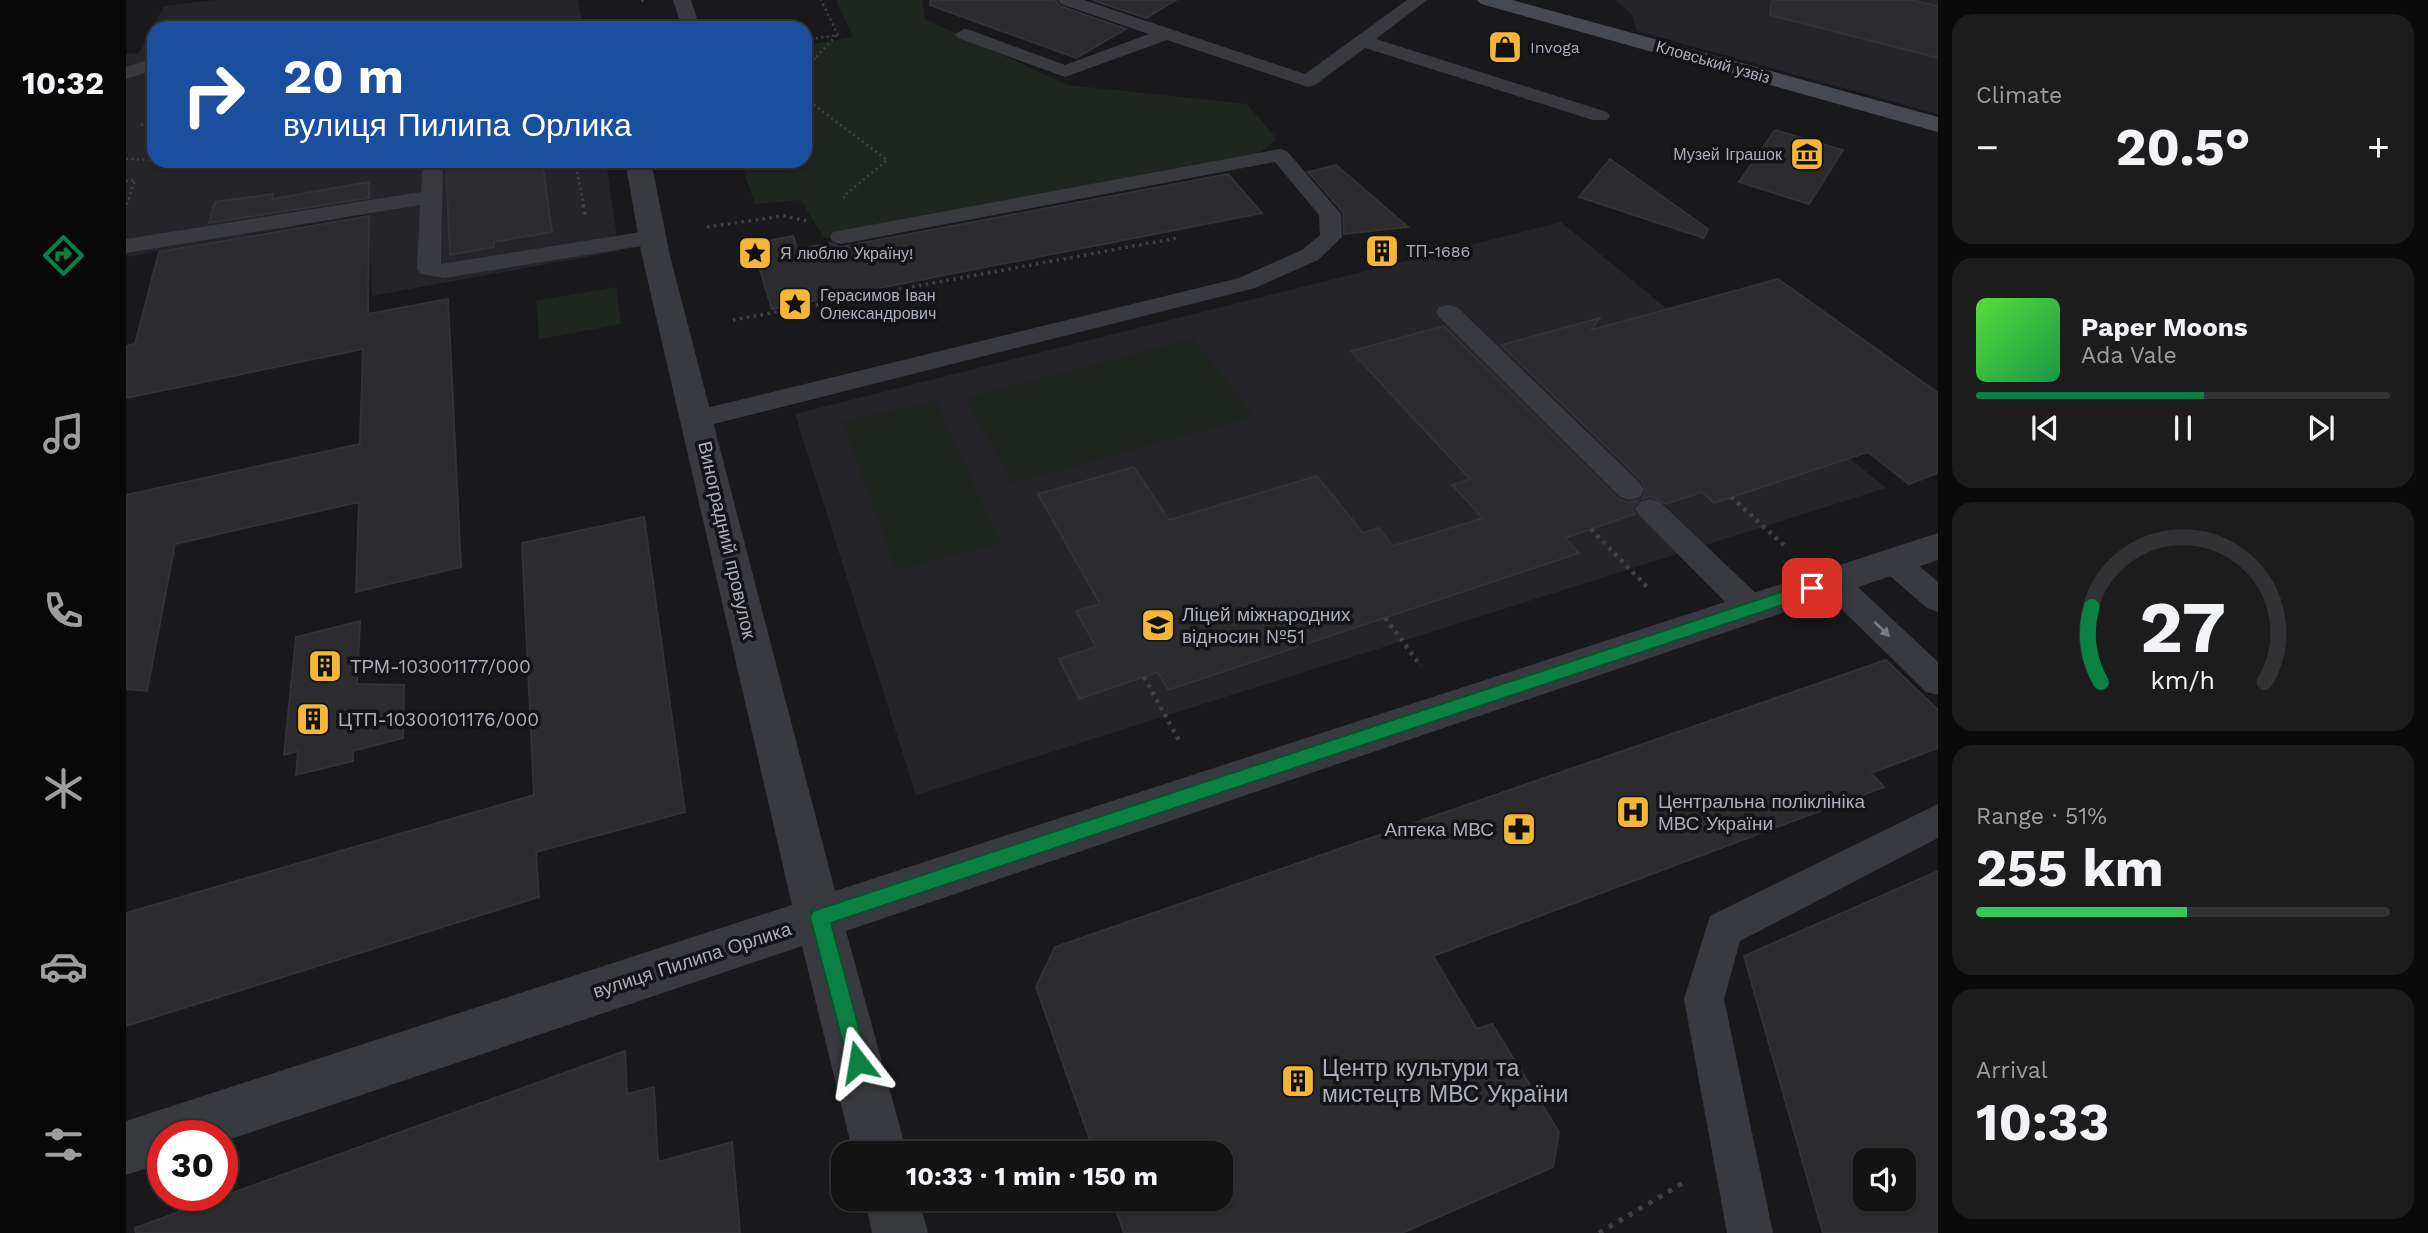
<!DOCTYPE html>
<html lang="en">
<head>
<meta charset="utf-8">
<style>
	:root { --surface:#131314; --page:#1c1c1d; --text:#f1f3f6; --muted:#9d9ea0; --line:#323234; --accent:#0b8043 }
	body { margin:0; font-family:"Work Sans",sans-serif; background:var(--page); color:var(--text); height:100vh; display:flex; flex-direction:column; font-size:26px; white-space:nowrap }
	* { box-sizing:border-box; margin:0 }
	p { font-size:23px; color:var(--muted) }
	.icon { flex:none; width:38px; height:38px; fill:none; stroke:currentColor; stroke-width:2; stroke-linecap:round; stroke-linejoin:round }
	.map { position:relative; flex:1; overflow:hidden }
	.side { display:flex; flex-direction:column; gap:14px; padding:14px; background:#0a0a0b; width:490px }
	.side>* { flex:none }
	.top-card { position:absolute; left:21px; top:21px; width:665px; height:147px; border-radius:21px; box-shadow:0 2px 5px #0004,0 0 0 2px var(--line); background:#1a4fa0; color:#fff; overflow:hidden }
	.fabs { position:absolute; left:1727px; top:1148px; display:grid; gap:14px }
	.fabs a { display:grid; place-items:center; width:63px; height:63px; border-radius:14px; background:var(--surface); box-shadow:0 2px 5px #0004,0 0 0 2px var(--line); font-size:35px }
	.speed { position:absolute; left:21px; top:1120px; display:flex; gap:14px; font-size:35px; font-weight:700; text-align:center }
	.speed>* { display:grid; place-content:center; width:91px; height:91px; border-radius:50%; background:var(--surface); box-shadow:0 2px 5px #0004,0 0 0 2px var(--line); line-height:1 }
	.speed .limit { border:10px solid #d22; background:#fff; color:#111 }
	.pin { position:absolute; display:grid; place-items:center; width:60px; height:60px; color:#fff; margin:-30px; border-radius:14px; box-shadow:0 4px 10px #0006 }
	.me { position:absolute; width:77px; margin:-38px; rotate:346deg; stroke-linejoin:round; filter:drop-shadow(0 0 5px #0008) }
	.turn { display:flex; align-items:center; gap:24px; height:147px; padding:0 21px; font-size:32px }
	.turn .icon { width:91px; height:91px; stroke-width:2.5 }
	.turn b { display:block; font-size:49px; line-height:60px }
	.big { font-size:52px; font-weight:700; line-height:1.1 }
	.side .tile { flex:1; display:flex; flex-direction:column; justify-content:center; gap:10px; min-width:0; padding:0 24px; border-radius:21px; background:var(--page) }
	.side .dial { align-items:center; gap:0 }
	.dial svg { height:182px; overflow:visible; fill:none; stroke:var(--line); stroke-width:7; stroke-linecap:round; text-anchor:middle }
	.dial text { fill:var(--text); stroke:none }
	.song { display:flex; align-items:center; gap:21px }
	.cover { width:84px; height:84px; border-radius:10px; background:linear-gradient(135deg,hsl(110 70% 55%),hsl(140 70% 35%)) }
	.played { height:7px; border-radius:4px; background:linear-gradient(90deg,var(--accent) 55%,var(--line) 55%) }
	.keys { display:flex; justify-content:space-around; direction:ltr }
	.heat { display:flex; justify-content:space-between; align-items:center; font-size:38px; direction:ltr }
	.charge { height:10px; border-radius:5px; background:linear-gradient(90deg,#34c759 51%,var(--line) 0) }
	.trip { position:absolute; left:705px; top:1141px; width:402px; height:70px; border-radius:21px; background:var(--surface); box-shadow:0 2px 5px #0004,0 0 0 2px var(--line); font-weight:700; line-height:70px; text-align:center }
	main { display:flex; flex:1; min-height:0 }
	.menu { display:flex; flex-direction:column; width:126px; justify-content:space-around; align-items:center; background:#080808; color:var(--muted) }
	.menu .icon { width:49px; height:49px }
	.menu .current { color:var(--accent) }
	.menu b { font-size:32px; color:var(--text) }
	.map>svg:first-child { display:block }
</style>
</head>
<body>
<main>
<nav class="menu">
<b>10:32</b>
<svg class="icon current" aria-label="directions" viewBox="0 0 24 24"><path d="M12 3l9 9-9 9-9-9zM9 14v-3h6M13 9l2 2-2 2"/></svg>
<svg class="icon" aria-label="music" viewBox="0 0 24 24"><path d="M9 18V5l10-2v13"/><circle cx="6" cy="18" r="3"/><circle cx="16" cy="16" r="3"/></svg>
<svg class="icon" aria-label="phone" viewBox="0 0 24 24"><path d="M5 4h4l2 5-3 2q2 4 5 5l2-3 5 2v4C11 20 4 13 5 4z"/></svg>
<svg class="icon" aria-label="climate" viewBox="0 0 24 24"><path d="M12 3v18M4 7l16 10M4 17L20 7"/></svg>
<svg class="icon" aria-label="car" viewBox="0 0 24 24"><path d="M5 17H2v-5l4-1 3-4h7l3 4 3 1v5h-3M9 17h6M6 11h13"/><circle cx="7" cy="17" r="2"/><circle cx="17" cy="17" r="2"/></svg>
<svg class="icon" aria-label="filters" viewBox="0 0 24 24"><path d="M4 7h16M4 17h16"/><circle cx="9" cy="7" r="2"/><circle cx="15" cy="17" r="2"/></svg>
</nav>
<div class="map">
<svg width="1812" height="1233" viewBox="0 0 1812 1233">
	<rect width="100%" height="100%" fill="#19191b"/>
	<path fill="#252428" d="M89,0H452L457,28H28V161H480L493,251L246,296L243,214L0,257V54L13,53L38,6Z
		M1489,0H1812V114L1511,31L1506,15Z
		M1435,222L1760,488L790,795L669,414Z"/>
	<path fill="#1e261f" d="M710,0H796L799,19L942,85L1121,104L1151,139L1123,161L698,238L675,200L629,204L614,161H679V46L727,37Z
		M490,287L495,324L413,339L410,301Z
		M1067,339L1128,416L886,483L840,398Z
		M810,401L874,543L770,570L717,422Z"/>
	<path fill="#2c2c2f" stroke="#333237" stroke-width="2" fill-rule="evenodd" d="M805,0H929L934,6L1000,29L950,58L804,5Z
		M966,0H1050L1020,18Z
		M1646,0H1785L1812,6V58L1644,15Z
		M1649,130L1717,150L1683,204L1613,182Z
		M1484,159L1582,229L1578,238L1453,197Z
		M327,161H416L426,232L368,242V247L324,255L320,169L327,167Z
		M1210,165L1282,227L1218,234L1217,212L1182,172Z
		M1102,174L1136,213L646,309L626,244L667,236L672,249L704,243L715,247Z
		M243,182V198L83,223L89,202L147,194L146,199Z
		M243,216L242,314L322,299L335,567L230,592L233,502L49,544L21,691L0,689V495L234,444L237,349L0,398V346L9,344L33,252Z
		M1652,279L1812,393V473L1783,484L1742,452L1588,503L1576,492L1540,504L1525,496L1516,499L1520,491L1516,481L1375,345L1474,318L1465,330Z
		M1318,326L1492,499L1503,503L1512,500L1506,509L1509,514L1439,538L1453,553L1042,690L1032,672L953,699L933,659L970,647L950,611L974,604L912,494L1008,467L1043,520L1191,476L1237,533L1253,528L1267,546L1357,518L1326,485L1344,479L1225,351Z
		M518,517L559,812L410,852L413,897L0,1026V913L408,795L396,543Z
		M234,621L231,684L278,685L277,738L227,751V761L170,775L172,751L158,755L170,637Z
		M1760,660L1812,710V748L1745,773L1758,787L1307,956L1351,1029L1366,1024L1433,1132L1427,1167L1276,1233H998L988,1204L976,1199H1096V1153H963L966,1146L910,987L929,947Z
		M1812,871V1233H1697L1618,956ZM1740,1160H1778V1199H1740Z
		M499,1051L501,1094L528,1087L532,1162L606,1142L614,1233H10L9,1228Z"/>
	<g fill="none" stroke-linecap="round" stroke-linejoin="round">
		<path stroke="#3f4147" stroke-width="2.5" stroke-dasharray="2 3.5" stroke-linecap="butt" d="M516,0L517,3
			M679,40L712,35L695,0
			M679,58L691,56L711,35
			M679,73L691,56
			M679,98L761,160L718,196V201
			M15,125L28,118
			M0,159L28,160
			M449,161L458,207
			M0,181L9,180L0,207"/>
		<path stroke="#3f4147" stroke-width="3.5" stroke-dasharray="2.5 4.5" stroke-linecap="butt" d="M457,205L459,215
			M581,227L657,216L682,221
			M607,320L1051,238"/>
		<path stroke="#3f4147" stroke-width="4.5" stroke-dasharray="3.5 5" stroke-linecap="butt" d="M1605,497L1659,546
			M1465,529L1524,590
			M1259,618L1295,666
			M1018,677L1055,744"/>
		<path stroke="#3f4147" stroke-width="5" stroke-dasharray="4.5 7" stroke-linecap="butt" d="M1473,1233L1562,1180"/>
		<path fill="#393a40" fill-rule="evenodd" d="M547,0H565L574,28H556Z
			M932,0H958L1179,74L1281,0H1301L1250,39L1481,112L1484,116L1481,120H1467L1239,48L1189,85L1182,87L1041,40L939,77L832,38L829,34L838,29L844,30L939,65L1023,34L935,4Z
			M28,58V70L0,79V67Z
			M1154,149L1161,151L1215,214L1216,237L1192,260L1129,288L572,428L562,425L559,419L562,413L572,410L1113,278L1176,250L1194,235L1193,215L1149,162L715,244L707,242L704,237L707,232Z
			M297,161H317L315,264L527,230L535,232L538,237L535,242L527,244L318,278L295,274L291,269L294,205L0,253V239L295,192Z
			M1322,305L1331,307L1514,483L1518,490L1514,497L1504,500L1494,497L1313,317L1310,312L1313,307Z
			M1524,499L1534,502L1637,600L1642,609L1637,618L1626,621L1615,618L1514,516L1509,509L1514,502Z
			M1767,550L1778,553L1812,582V612L1801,608L1756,569L1752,561L1756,553Z
			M1706,569L1717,573L1812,662V695L1800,692L1695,589L1691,581L1695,573Z
			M1812,804V838L1614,941L1598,999L1647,1233H1601L1558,999L1584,916Z"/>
		<path fill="#393a40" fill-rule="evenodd" d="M499,161H525L544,256L709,891L1812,533V560L720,931L781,1153H727L676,946L96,1142V1136H37V1163L0,1175V1121L666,905L516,256Z
			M739,1199H793L802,1233H746Z"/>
		<path fill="#474950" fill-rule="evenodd" d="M1351,0H1386L1812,117V132L1355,4Z"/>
	</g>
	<defs><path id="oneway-solid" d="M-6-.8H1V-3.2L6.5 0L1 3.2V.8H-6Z" transform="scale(1.75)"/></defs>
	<use fill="#787a84" href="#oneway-solid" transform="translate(1756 629) rotate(44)"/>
	<path fill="#0b8043" stroke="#07532c" stroke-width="2" d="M1686,582L1694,588L1692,593L705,923L742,1062L739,1070L732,1073L724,1070L684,917L687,911Z"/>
	<defs>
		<g id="shop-square" transform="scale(1.75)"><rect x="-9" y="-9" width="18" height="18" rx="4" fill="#f5b636" stroke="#141316"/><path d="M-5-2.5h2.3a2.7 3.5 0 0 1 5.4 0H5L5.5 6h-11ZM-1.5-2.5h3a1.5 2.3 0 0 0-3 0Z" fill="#111"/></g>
		<g id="museum-square" transform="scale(1.75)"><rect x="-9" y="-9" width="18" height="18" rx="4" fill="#f5b636" stroke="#141316"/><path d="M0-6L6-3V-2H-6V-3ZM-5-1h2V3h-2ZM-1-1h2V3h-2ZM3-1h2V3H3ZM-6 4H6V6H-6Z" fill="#111"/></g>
		<g id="building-square" transform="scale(1.75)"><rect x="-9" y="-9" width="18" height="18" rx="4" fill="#f5b636" stroke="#141316"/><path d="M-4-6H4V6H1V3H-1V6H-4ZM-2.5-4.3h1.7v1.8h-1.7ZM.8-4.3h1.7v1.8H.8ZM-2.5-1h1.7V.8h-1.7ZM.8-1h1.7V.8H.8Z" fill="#111"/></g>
		<g id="sight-square" transform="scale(1.75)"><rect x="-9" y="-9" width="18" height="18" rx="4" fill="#f5b636" stroke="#141316"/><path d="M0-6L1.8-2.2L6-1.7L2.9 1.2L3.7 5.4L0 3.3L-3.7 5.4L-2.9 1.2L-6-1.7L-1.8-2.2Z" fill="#111"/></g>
		<g id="school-square" transform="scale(1.75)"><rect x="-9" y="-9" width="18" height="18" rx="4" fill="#f5b636" stroke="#141316"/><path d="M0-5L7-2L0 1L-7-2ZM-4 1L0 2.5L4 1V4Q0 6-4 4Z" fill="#111"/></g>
		<g id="hospital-square" transform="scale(1.75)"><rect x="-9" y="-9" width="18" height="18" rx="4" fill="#f5b636" stroke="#141316"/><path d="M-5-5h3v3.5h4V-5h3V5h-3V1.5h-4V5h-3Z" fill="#111"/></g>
		<g id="pharmacy-square" transform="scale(1.75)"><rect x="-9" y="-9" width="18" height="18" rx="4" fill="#f5b636" stroke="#141316"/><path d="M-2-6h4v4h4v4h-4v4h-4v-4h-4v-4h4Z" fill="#111"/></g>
	</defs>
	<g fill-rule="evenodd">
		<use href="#shop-square" x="1379" y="47"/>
		<use href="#museum-square" x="1681" y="154"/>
		<use href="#building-square" x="1256" y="251"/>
		<use href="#sight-square" x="629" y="253"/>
		<use href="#sight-square" x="669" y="304"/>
		<use href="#school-square" x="1032" y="625"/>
		<use href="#building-square" x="199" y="666"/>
		<use href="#building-square" x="187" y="719"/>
		<use href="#hospital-square" x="1507" y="812"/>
		<use href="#pharmacy-square" x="1393" y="829"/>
		<use href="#building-square" x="1172" y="1081"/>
	</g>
	<g text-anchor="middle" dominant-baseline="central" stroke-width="7" stroke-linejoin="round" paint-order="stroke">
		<g font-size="16" fill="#abafbb" stroke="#141316" text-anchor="start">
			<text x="1404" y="47">Invoga</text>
			<text x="1656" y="154" text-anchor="end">Музей Іграшок</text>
			<text x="1280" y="251">ТП-1686</text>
			<text x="654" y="253">Я люблю Україну!</text>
			<text x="694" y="295">Герасимов Іван<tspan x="694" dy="18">Олександрович</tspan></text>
		</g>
		<g font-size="16" fill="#abafbb" stroke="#141316">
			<text transform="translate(1587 62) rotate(16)">Кловський узвіз</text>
		</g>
		<g font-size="19" fill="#abafbb" stroke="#141316">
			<text transform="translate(601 540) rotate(77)">Виноградний провулок</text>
			<text transform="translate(566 960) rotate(-18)">вулиця Пилипа Орлика</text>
		</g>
		<g font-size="19" fill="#abafbb" stroke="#141316" text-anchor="start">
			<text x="1056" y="614">Ліцей міжнародних<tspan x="1056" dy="22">відносин №51</tspan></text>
			<text x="224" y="666">ТРМ-103001177/000</text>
			<text x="212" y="719">ЦТП-10300101176/000</text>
			<text x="1532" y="801">Центральна поліклініка<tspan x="1532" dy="22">МВС України</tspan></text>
			<text x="1368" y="829" text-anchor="end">Аптека МВС</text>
		</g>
		<g font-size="23" fill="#abafbb" stroke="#141316" text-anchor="start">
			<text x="1196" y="1068">Центр культури та<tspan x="1196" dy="26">мистецтв МВС України</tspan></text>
		</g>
	</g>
</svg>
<div class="fabs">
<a><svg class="icon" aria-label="sound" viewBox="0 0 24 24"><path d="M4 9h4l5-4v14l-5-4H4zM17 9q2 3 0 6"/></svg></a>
</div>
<div class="speed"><div class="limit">30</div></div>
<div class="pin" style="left:1686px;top:588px;background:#d93025"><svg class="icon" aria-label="arrive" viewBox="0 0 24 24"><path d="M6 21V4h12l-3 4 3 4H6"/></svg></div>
<svg class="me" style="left:732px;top:1062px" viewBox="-20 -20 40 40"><path d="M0-17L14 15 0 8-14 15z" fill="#0b8043" stroke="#fff" stroke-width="4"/></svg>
<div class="trip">10:33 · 1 min · 150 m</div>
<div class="top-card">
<div class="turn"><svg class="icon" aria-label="right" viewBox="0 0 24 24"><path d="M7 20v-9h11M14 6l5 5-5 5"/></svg><div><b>20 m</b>вулиця Пилипа Орлика</div></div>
</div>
</div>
<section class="side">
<div class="tile"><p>Climate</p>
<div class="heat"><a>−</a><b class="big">20.5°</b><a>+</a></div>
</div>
<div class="tile">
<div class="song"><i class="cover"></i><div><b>Paper Moons</b><p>Ada Vale</p></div></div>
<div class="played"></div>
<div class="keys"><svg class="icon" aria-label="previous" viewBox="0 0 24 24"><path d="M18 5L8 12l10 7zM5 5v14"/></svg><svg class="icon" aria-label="pause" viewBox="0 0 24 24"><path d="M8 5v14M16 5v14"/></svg><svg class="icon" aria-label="next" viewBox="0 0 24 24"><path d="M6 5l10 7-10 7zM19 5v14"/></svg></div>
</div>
<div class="tile dial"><svg viewBox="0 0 100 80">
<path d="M14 69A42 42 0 1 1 86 69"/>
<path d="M14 69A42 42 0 0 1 10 36" stroke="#0b8043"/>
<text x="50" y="56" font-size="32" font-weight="700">27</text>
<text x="50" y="72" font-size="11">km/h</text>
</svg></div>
<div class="tile"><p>Range · 51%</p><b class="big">255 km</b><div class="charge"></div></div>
<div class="tile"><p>Arrival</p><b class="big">10:33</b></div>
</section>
</main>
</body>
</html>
